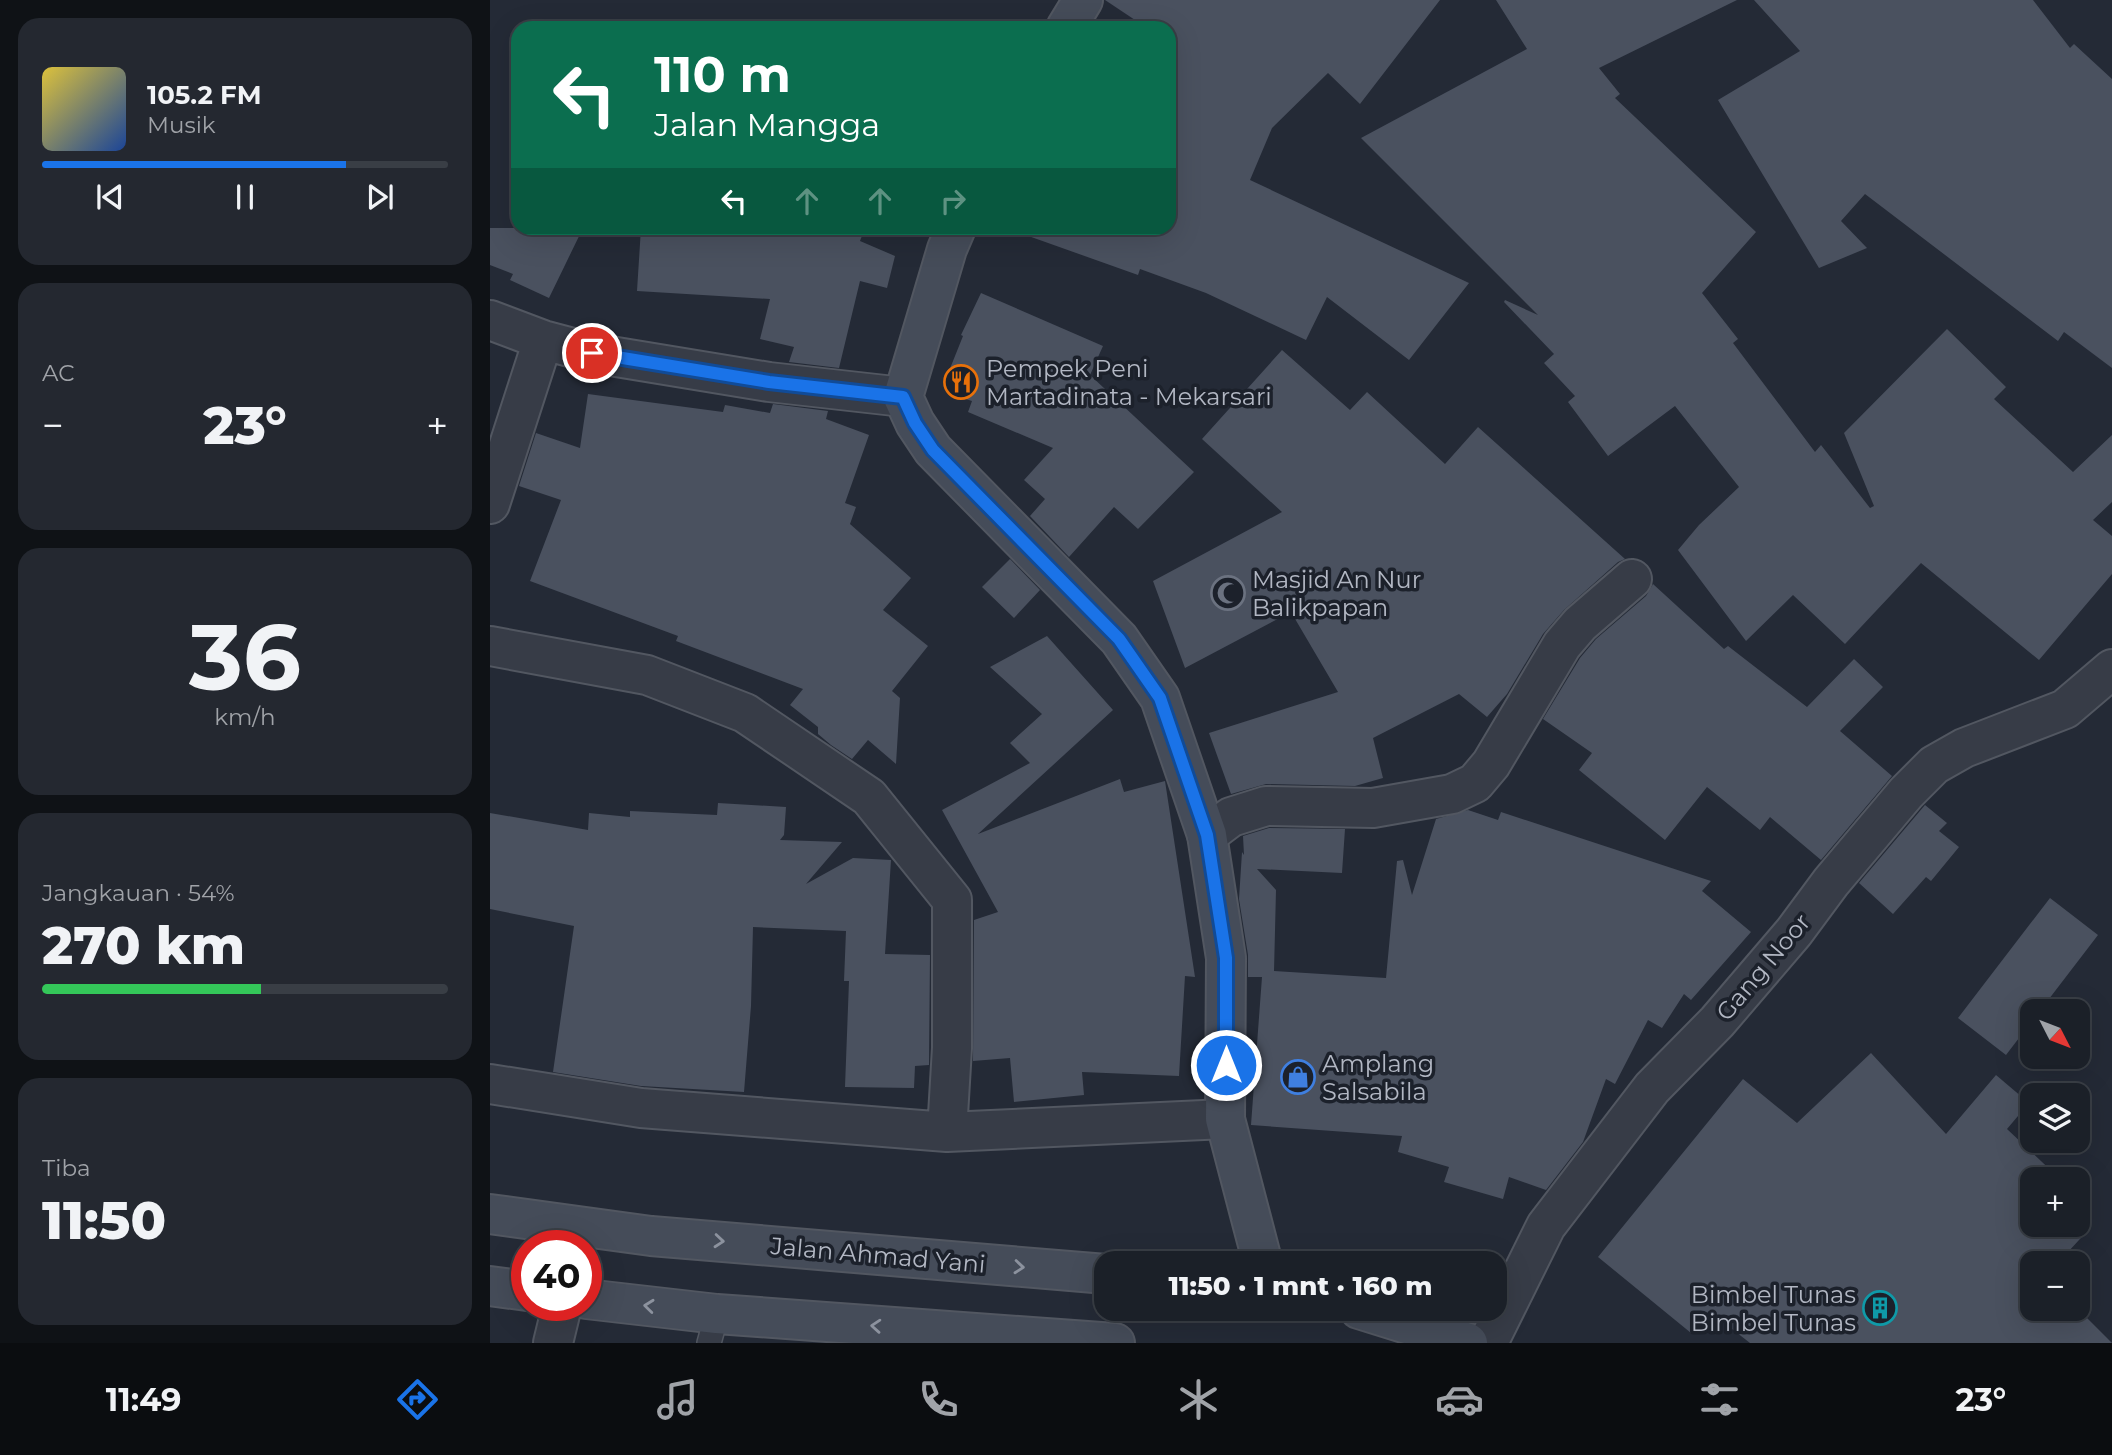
<!DOCTYPE html>
<html lang="id">
<head>
<meta charset="utf-8">
<style>
	:root { --surface:#1b2028; --page:#242830; --text:#f1f3f6; --muted:#a0a3a8; --line:#393e45; --accent:#1a73e8 }
	body { margin:0; font-family:Montserrat,sans-serif; background:var(--page); color:var(--text); height:100vh; display:flex; flex-direction:column; font-size:26px; white-space:nowrap }
	* { box-sizing:border-box; margin:0 }
	p { font-size:23px; color:var(--muted) }
	.icon { flex:none; width:38px; height:38px; fill:none; stroke:currentColor; stroke-width:2; stroke-linecap:round; stroke-linejoin:round }
	.map { position:relative; flex:1; overflow:hidden }
	.sheet { display:flex; flex-direction:column; gap:18px; padding:18px; background:#0f1216; width:490px }
	.sheet>* { flex:none }
	.banner { position:absolute; left:21px; top:21px; width:665px; height:214px; border-radius:21px; box-shadow:0 7px 28px #0002,0 0 0 2px var(--line); background:#0b6e4f; color:#fff; overflow:hidden }
	.needle { width:46px; rotate:132deg }
	.buttons { position:absolute; left:1530px; top:999px; display:grid; gap:14px }
	.buttons a { display:grid; place-items:center; width:70px; height:70px; border-radius:14px; background:var(--surface); box-shadow:0 7px 28px #0002,0 0 0 2px var(--line); font-size:35px }
	.speed { position:absolute; left:21px; top:1230px; display:flex; gap:14px; font-size:35px; font-weight:700; text-align:center }
	.speed>* { display:grid; place-content:center; width:91px; height:91px; border-radius:50%; background:var(--surface); box-shadow:0 7px 28px #0002,0 0 0 2px var(--line); line-height:1 }
	.speed .limit { border:10px solid #d22; background:#fff; color:#111 }
	.pin { position:absolute; display:grid; place-items:center; width:60px; height:60px; color:#fff; margin:-30px; border:4px solid #fff; border-radius:50%; box-shadow:0 2px 7px #0007 }
	.me { position:absolute; width:77px; margin:-38px; rotate:0deg; stroke-linejoin:round; filter:drop-shadow(0 0 5px #0008) }
	.turn { display:flex; align-items:center; gap:24px; height:147px; padding:0 28px; font-size:32px }
	.turn .icon { width:91px; height:91px; stroke-width:2.5 }
	.turn b { display:block; font-size:49px; line-height:60px }
	.lanes { display:flex; align-items:center; height:66px; padding:0 28px; background:#0003; justify-content:center; gap:35px; direction:ltr }
	.lanes .off { opacity:.35 }
	.big { font-size:52px; font-weight:800; line-height:1.1 }
	.sheet .card { flex:1; display:flex; flex-direction:column; justify-content:center; gap:10px; min-width:0; padding:0 24px; border-radius:21px; background:var(--page) }
	.sheet .dial { align-items:center; gap:0 }
	.dial b { font-size:91px; line-height:1 }
	.song { display:flex; align-items:center; gap:21px }
	.cover { width:84px; height:84px; border-radius:10px; background:linear-gradient(135deg,hsl(50 70% 55%),hsl(220 70% 35%)) }
	.played { height:7px; border-radius:4px; background:linear-gradient(90deg,var(--accent) 75%,var(--line) 75%) }
	.keys { display:flex; justify-content:space-around; direction:ltr }
	.heat { display:flex; justify-content:space-between; align-items:center; font-size:38px; direction:ltr }
	.charge { height:10px; border-radius:5px; background:linear-gradient(90deg,#34c759 54%,var(--line) 0) }
	.trip { position:absolute; left:604px; top:1251px; width:413px; height:70px; border-radius:21px; background:var(--surface); box-shadow:0 7px 28px #0002,0 0 0 2px var(--line); font-weight:800; line-height:70px; text-align:center }
	.tab-bar { display:flex; height:112px; justify-content:space-around; align-items:center; background:#0b0d10; color:var(--muted) }
	.tab-bar .icon { width:49px; height:49px }
	.tab-bar .on { color:var(--accent) }
	.tab-bar b { font-size:32px; color:var(--text) }
	main { display:flex; flex:1; min-height:0 }
	.map>svg:first-child { display:block }
</style>
</head>
<body>
<main>
<section class="sheet">
<div class="card">
<div class="song"><i class="cover"></i><div><b>105.2 FM</b><p>Musik</p></div></div>
<div class="played"></div>
<div class="keys"><svg class="icon" aria-label="previous" viewBox="0 0 24 24"><path d="M18 5L8 12l10 7zM5 5v14"/></svg><svg class="icon" aria-label="pause" viewBox="0 0 24 24"><path d="M8 5v14M16 5v14"/></svg><svg class="icon" aria-label="next" viewBox="0 0 24 24"><path d="M6 5l10 7-10 7zM19 5v14"/></svg></div>
</div>
<div class="card"><p>AC</p>
<div class="heat"><a>−</a><b class="big">23°</b><a>+</a></div>
</div>
<div class="card dial"><b>36</b><p>km/h</p></div>
<div class="card"><p>Jangkauan · 54%</p><b class="big">270 km</b><div class="charge"></div></div>
<div class="card"><p>Tiba</p><b class="big">11:50</b></div>
</section>
<div class="map">
<svg width="1622" height="1343" viewBox="0 0 1622 1343">
	<rect width="100%" height="100%" fill="#242a36"/>
	<path fill="#4a515f" d="M615,0H950L870,104L838,73L782,128L760,180L979,283L919,360L837,297L816,340L716,293L650,269L648,275L530,233L531,228H679V28H657Z
		M1006,0H1247L1109,68L1130,94L1125,98L1266,232L1212,293L1248,339L1243,343L1325,452L1331,445L1380,508L1384,506L1354,433L1457,329L1516,387L1504,399L1583,472L1622,435V502L1603,520L1622,536V574L1549,660L1431,563L1355,644L1303,595L1256,641L1188,550L1209,525L1249,487L1185,406L1118,456L1078,402L1085,396L1054,363L1064,354L1014,302L1015,300L1048,315L871,138L1037,49Z
		M1264,0H1543L1580,48L1584,44L1622,79V368L1574,332L1568,341L1375,194L1351,221L1377,248L1329,268L1228,100L1310,51Z
		M0,228H93L59,298L20,280L23,274L0,265Z
		M151,228H375L370,241L405,256L397,288L370,281L349,368L299,362L304,347L270,339L280,299L147,291Z
		M491,293L613,346L600,375L704,472L648,529L624,507L579,557L540,516L555,499L534,480L563,448L478,412L482,401L457,393L459,371L473,336L471,335Z
		M792,350L860,410L877,392L955,464L988,427L1135,559L1128,562L1074,610L1053,634L1017,694L997,717L969,694L883,738L893,778L865,786L776,784L741,794L719,733L848,692L801,612L695,668L663,581L792,512L712,439Z
		M98,394L233,412L235,405L280,413L283,404L338,411L336,419L379,435L355,503L366,507L360,524L421,578L393,610L438,646L402,691L410,698L406,764L378,740L362,759L341,745L328,734V727L300,705L313,689L186,641L188,636L40,581L71,500L29,486L46,433L90,448Z
		M520,559L550,590L524,618L492,587Z
		M1163,584L1234,649L1238,646L1317,707L1364,659L1393,687L1350,731L1402,776L1331,860L1280,817L1270,830L1217,787L1175,840L1089,770L1102,753L1053,719L1090,658L1106,639L1156,596Z
		M557,636L623,710L488,834L630,779L634,792L675,781L705,977L695,976L689,1076L592,1072L594,1095L524,1102L520,1058L483,1061L484,920L508,912L452,810L540,763L520,743L552,714L500,667Z
		M228,803L296,807L294,835L290,840L352,842L316,884L363,858L401,860L395,954L440,955L439,1065L425,1066L424,1088L355,1087L359,981H354L356,931L263,927L261,1006L254,1092L151,1086L63,1072L84,926L0,909V813L98,830L99,813L140,817V811L227,815Z
		M1435,805L1457,823L1449,831L1469,847L1441,881L1436,877L1403,914L1369,883Z
		M978,810L1008,820L1011,812L1221,881L1212,891L1261,932L1201,1000L1194,994L1172,1028L1158,1020L1125,1084L1116,1079L1093,1142L1056,1190L1019,1177L1013,1199L954,1182L959,1167L908,1152L912,1136L761,1125L772,977H758V955L749,899L752,852L754,855L753,836L779,828L855,829L852,873L767,869L786,890L784,971L896,978L907,861L913,860L922,895L946,819Z
		M1560,898L1608,935L1549,1012H1542V1021L1516,1055L1468,1018Z
		M1381,1053L1456,1134L1506,1075L1539,1103L1517,1129L1571,1180H1542V1225H1587V1217L1600,1228L1567,1264H1542V1309L1587,1308L1622,1343H1260L1219,1311L1201,1333L1108,1257L1253,1079L1307,1123Z"/>
	<g fill="none" stroke-linecap="round" stroke-linejoin="round">
		<g stroke="#525761" stroke-width="26">
			<path id="lane" d="M219,1343L227,1314"/>
		</g>
		<g stroke="#525761" stroke-width="42">
			<path id="street" d="M0,320L53,340L102,353L279,382L413,397
				M0,504L53,340
				M0,646L157,675L255,713L379,797L462,900V1048L457,1132
				M717,835L741,817L776,806L883,808L962,794L985,783L1001,764L1072,645L1090,624L1142,579
				M0,1084L151,1108L457,1132L735,1119
				M63,1343L72,1306
				M998,1343L1056,1226L1162,1088L1227,1022L1304,932L1341,882L1416,793L1444,765L1474,748L1575,709L1622,669"/>
		</g>
		<g stroke="#525761" stroke-width="42">
			<path id="secondary" d="M576,28L593,0
				M466,228L457,249L413,397L425,423L443,450L629,639L670,698L717,835L736,958L735,1119L773,1264
				M0,1214L161,1236L616,1274
				M0,1286L37,1291
				M96,1299L227,1314L625,1343
				M869,1309L978,1343"/>
		</g>
		<use href="#lane" stroke="#373c47" stroke-width="23"/>
		<use href="#street" stroke="#373c47" stroke-width="38"/>
		<use href="#secondary" stroke="#454c59" stroke-width="38"/>
	</g>
	<defs><path id="oneway-chevron" d="M-2-3.5L2.5 0L-2 3.5" fill="none" stroke-width="1.6" stroke-linecap="round" stroke-linejoin="round" transform="scale(1.75)"/></defs>
	<g stroke="#8c929e">
		<use href="#oneway-chevron" transform="translate(229 1241) rotate(5)"/>
		<use href="#oneway-chevron" transform="translate(529 1267) rotate(5)"/>
		<use href="#oneway-chevron" transform="translate(159 1306) rotate(-174)"/>
		<use href="#oneway-chevron" transform="translate(386 1326) rotate(-176)"/>
	</g>
	<g fill="none" stroke-linecap="round" stroke-linejoin="round">
		<g stroke="#114b97" stroke-width="18">
			<path id="route" d="M102,353L279,382L413,397L425,423L443,450L629,639L670,698L717,835L736,958V1065"/>
		</g>
		<use href="#route" stroke="#1a73e8" stroke-width="12"/>
	</g>
	<defs>
		<g id="restaurant-ring" transform="scale(1.75)"><circle r="9.5" fill="#1c212b" stroke="#e8710a" stroke-width="1.5"/><path d="M-5-6h1v4h1v-4h1v4h1v-4h1v5L-1.5 .5V6h-2V.5L-5-1ZM5-6V6H3V1.5H1.5Q1.5-4 5-6Z" fill="#e8710a"/></g>
		<g id="mosque-ring" transform="scale(1.75)"><circle r="9.5" fill="#1c212b" stroke="#6b7280" stroke-width="1.5"/><path d="M3.5-4.9A6 6 0 1 0 3.5 4.9A5 5 0 1 1 3.5-4.9Z" fill="#6b7280"/></g>
		<g id="shop-ring" transform="scale(1.75)"><circle r="9.5" fill="#1c212b" stroke="#3f7fe0" stroke-width="1.5"/><path d="M-5-2.5h2.3a2.7 3.5 0 0 1 5.4 0H5L5.5 6h-11ZM-1.5-2.5h3a1.5 2.3 0 0 0-3 0Z" fill="#3f7fe0"/></g>
		<g id="building-ring" transform="scale(1.75)"><circle r="9.5" fill="#1c212b" stroke="#0f9aa8" stroke-width="1.5"/><path d="M-4-6H4V6H1V3H-1V6H-4ZM-2.5-4.3h1.7v1.8h-1.7ZM.8-4.3h1.7v1.8H.8ZM-2.5-1h1.7V.8h-1.7ZM.8-1h1.7V.8H.8Z" fill="#0f9aa8"/></g>
	</defs>
	<g fill-rule="evenodd">
		<use href="#restaurant-ring" x="471" y="382"/>
		<use href="#mosque-ring" x="738" y="593"/>
		<use href="#shop-ring" x="808" y="1077"/>
		<use href="#building-ring" x="1390" y="1308"/>
	</g>
	<g text-anchor="middle" dominant-baseline="central" stroke-width="7" stroke-linejoin="round" paint-order="stroke">
		<g font-size="24" fill="#b2b7c3" stroke="#1c212b" text-anchor="start">
			<text x="496" y="368">Pempek Peni<tspan x="496" dy="28">Martadinata - Mekarsari</tspan></text>
			<text x="762" y="579">Masjid An Nur<tspan x="762" dy="28">Balikpapan</tspan></text>
			<text x="832" y="1063">Amplang<tspan x="832" dy="28">Salsabila</tspan></text>
			<text x="1366" y="1294" text-anchor="end">Bimbel Tunas<tspan x="1366" dy="28">Bimbel Tunas</tspan></text>
		</g>
		<g font-size="24" fill="#b2b7c3" stroke="#1c212b">
			<text transform="translate(1273 967) rotate(-50)">Gang Noor</text>
			<text transform="translate(388 1255) rotate(5)">Jalan Ahmad Yani</text>
		</g>
	</g>
</svg>
<div class="buttons">
<a><svg class="needle" viewBox="-14 -14 28 28"><path d="M0-13l5 13h-10z" fill="#e53935"/><path d="M0 13l5-13h-10z" fill="#a0a3a8"/></svg></a>
<a><svg class="icon" aria-label="layers" viewBox="0 0 24 24"><path d="M12 4l9 5-9 5-9-5zM3 14l9 5 9-5"/></svg></a>
<a>+</a>
<a>−</a>
</div>
<div class="speed"><div class="limit">40</div></div>
<div class="pin" style="left:102px;top:353px;background:#d93025"><svg class="icon" aria-label="arrive" viewBox="0 0 24 24"><path d="M6 21V4h12l-3 4 3 4H6"/></svg></div>
<svg class="me" style="left:736px;top:1065px" viewBox="-20 -20 40 40"><circle r="17" fill="#1a73e8" stroke="#fff" stroke-width="3"/><path d="M0-11L8 9 0 5-8 9z" fill="#fff"/></svg>
<div class="trip">11:50 · 1 mnt · 160 m</div>
<div class="banner">
<div class="turn"><svg class="icon" aria-label="left" viewBox="0 0 24 24"><path d="M17 20v-9H6M10 6l-5 5 5 5"/></svg><div><b>110 m</b>Jalan Mangga</div></div>
<div class="lanes"><svg class="icon" aria-label="left" viewBox="0 0 24 24"><path d="M17 20v-9H6M10 6l-5 5 5 5"/></svg><svg class="icon off" aria-label="ahead" viewBox="0 0 24 24"><path d="M12 20V5M6 11l6-6 6 6"/></svg><svg class="icon off" aria-label="ahead" viewBox="0 0 24 24"><path d="M12 20V5M6 11l6-6 6 6"/></svg><svg class="icon off" aria-label="right" viewBox="0 0 24 24"><path d="M7 20v-9h11M14 6l5 5-5 5"/></svg></div>
</div>
</div>
</main>
<nav class="tab-bar">
<b>11:49</b>
<svg class="icon on" aria-label="directions" viewBox="0 0 24 24"><path d="M12 3l9 9-9 9-9-9zM9 14v-3h6M13 9l2 2-2 2"/></svg>
<svg class="icon" aria-label="music" viewBox="0 0 24 24"><path d="M9 18V5l10-2v13"/><circle cx="6" cy="18" r="3"/><circle cx="16" cy="16" r="3"/></svg>
<svg class="icon" aria-label="phone" viewBox="0 0 24 24"><path d="M5 4h4l2 5-3 2q2 4 5 5l2-3 5 2v4C11 20 4 13 5 4z"/></svg>
<svg class="icon" aria-label="climate" viewBox="0 0 24 24"><path d="M12 3v18M4 7l16 10M4 17L20 7"/></svg>
<svg class="icon" aria-label="car" viewBox="0 0 24 24"><path d="M5 17H2v-5l4-1 3-4h7l3 4 3 1v5h-3M9 17h6M6 11h13"/><circle cx="7" cy="17" r="2"/><circle cx="17" cy="17" r="2"/></svg>
<svg class="icon" aria-label="filters" viewBox="0 0 24 24"><path d="M4 7h16M4 17h16"/><circle cx="9" cy="7" r="2"/><circle cx="15" cy="17" r="2"/></svg>
<b>23°</b>
</nav>
</body>
</html>
